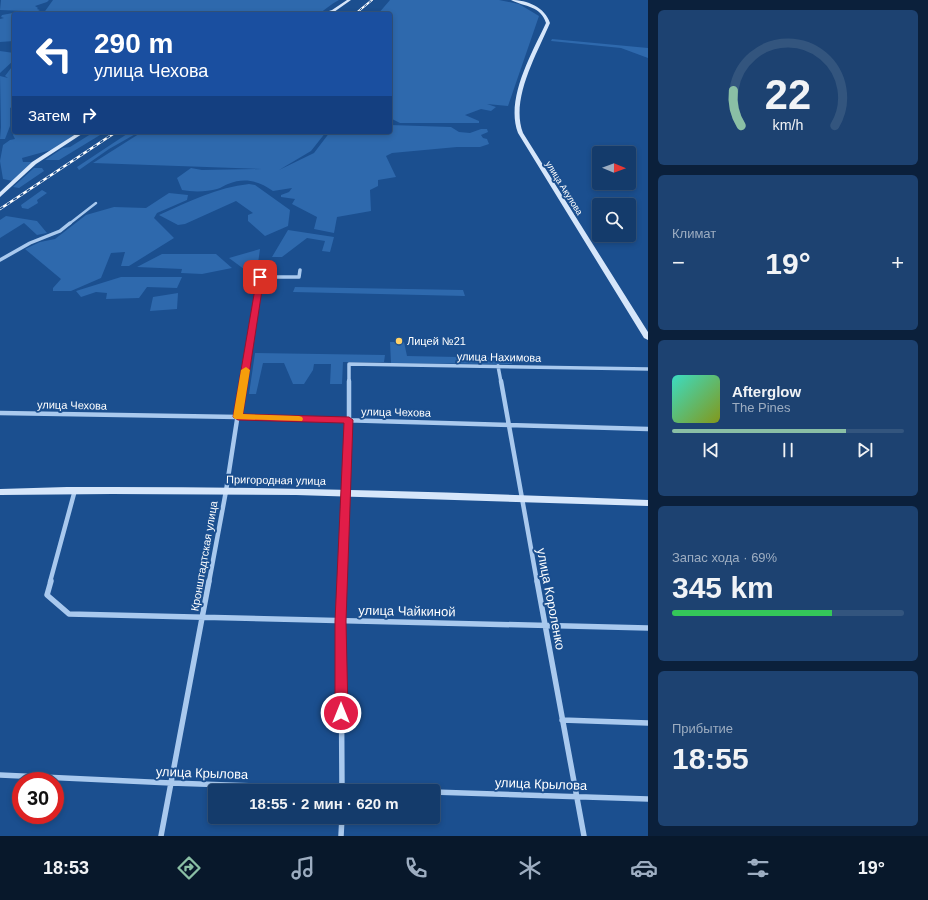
<!DOCTYPE html>
<html lang="ru">
<head>
<meta charset="utf-8">
<style>
	:root { --surface:#143b6b; --page:#1d4271; --text:#f1f3f6; --muted:#9dadc1; --line:#33557e; --accent:#8abfa5 }
	body { margin:0; font-family:Helvetica,sans-serif; background:var(--page); color:var(--text); height:100vh; display:flex; flex-direction:column; font-size:15px; white-space:nowrap }
	* { box-sizing:border-box; margin:0 }
	p { font-size:13px; color:var(--muted) }
	.icon { flex:none; width:22px; height:22px; fill:none; stroke:currentColor; stroke-width:2; stroke-linecap:round; stroke-linejoin:round }
	.map { position:relative; flex:1; overflow:hidden }
	.details { display:flex; flex-direction:column; gap:10px; padding:10px; background:#0b203b; width:280px }
	.details>* { flex:none }
	.top-card { position:absolute; left:12px; top:12px; width:380px; height:122px; border-radius:4px; box-shadow:0 2px 6px #0003,0 0 0 1px var(--line); background:#1a4fa0; color:#fff; overflow:hidden }
	.needle { width:26px; rotate:91deg }
	.fabs { position:absolute; left:592px; top:146px; display:grid; gap:8px }
	.fabs a { display:grid; place-items:center; width:44px; height:44px; border-radius:4px; background:var(--surface); box-shadow:0 2px 6px #0003,0 0 0 1px var(--line); font-size:20px }
	.speed { position:absolute; left:12px; top:772px; display:flex; gap:8px; font-size:20px; font-weight:700; text-align:center }
	.speed>* { display:grid; place-content:center; width:52px; height:52px; border-radius:50%; background:var(--surface); box-shadow:0 2px 6px #0003,0 0 0 1px var(--line); line-height:1 }
	.speed .limit { border:6px solid #d22; background:#fff; color:#111 }
	.pin { position:absolute; display:grid; place-items:center; width:34px; height:34px; color:#fff; margin:-17px; border-radius:8px; box-shadow:0 2px 6px #0006 }
	.me { position:absolute; width:44px; margin:-22px; rotate:0deg; stroke-linejoin:round; filter:drop-shadow(0 0 3px #0008) }
	.turn { display:flex; align-items:center; gap:14px; height:84px; padding:0 16px; font-size:18px }
	.turn .icon { width:52px; height:52px; stroke-width:2.5 }
	.turn b { display:block; font-size:28px; line-height:34px }
	.then { display:flex; align-items:center; height:38px; padding:0 16px; background:#0003; gap:8px; font-size:15px }
	.big { font-size:30px; font-weight:700; line-height:1.1 }
	.details .tile { flex:1; display:flex; flex-direction:column; justify-content:center; gap:6px; min-width:0; padding:0 14px; border-radius:6px; background:var(--page) }
	.details .dial { align-items:center; gap:0 }
	.dial svg { height:104px; overflow:visible; fill:none; stroke:var(--line); stroke-width:7; stroke-linecap:round; text-anchor:middle }
	.dial text { fill:var(--text); stroke:none }
	.song { display:flex; align-items:center; gap:12px }
	.cover { width:48px; height:48px; border-radius:6px; background:linear-gradient(135deg,hsl(170 70% 55%),hsl(70 70% 35%)) }
	.played { height:4px; border-radius:2px; background:linear-gradient(90deg,var(--accent) 75%,var(--line) 75%) }
	.keys { display:flex; justify-content:space-around; direction:ltr }
	.heat { display:flex; justify-content:space-between; align-items:center; font-size:22px; direction:ltr }
	.charge { height:6px; border-radius:3px; background:linear-gradient(90deg,#34c759 69%,var(--line) 0) }
	.trip { position:absolute; left:208px; top:784px; width:232px; height:40px; border-radius:4px; background:var(--surface); box-shadow:0 2px 6px #0003,0 0 0 1px var(--line); font-weight:700; line-height:40px; text-align:center }
	.dock { display:flex; height:64px; justify-content:space-around; align-items:center; background:#08182b; color:var(--muted) }
	.dock .icon { width:28px; height:28px }
	.dock .active { color:var(--accent) }
	.dock b { font-size:18px; color:var(--text) }
	main { display:flex; flex:1; min-height:0 }
	.map>svg:first-child { display:block }
</style>
</head>
<body>
<main>
<div class="map">
<svg width="648" height="836" viewBox="0 0 648 836">
	<rect width="100%" height="100%" fill="#1b4f8f"/>
	<path fill="#2e69ad" d="M1,0H49L47,2L35,6L38,8L37,9L40,10L34,13L37,14H14V41L0,42V19L4,18L1,17L2,15L24,11L0,10Z
		M53,0H339C331,4 325,10 318,14H43Z
		M390,0H499L519,4L539,16L508,106L487,104L496,107L491,111L481,109L465,115L479,121V123H400L390,118V14H378Z
		M552,39L648,48V58L621,48L551,41Z
		M0,51L14,53V60L0,73Z
		M14,64V106L10,108V126L5,139H0L1,127L0,76L8,78L5,76Z
		M390,125L451,127L459,132L470,133L481,129H487L488,132L481,135L483,138L487,139L489,144L480,147H457L392,153L386,156L396,177L378,180V186L370,190L371,211L337,217L334,233L314,229L317,217L292,204L295,199L281,197V195L289,192L292,188L273,191C259,181 245,177 228,184C225,185 221,188 217,189C207,192 192,192 182,190L177,178L191,168L202,170L262,169L93,163L142,132H326L311,151L279,170L314,153L330,132H390Z
		M15,132H81L51,150L22,158L23,162H32L13,181L3,179L0,161L3,145L10,140L15,139L13,135Z
		M94,132H105L59,160H45L63,148L70,147Z
		M130,132H139L109,149L79,170L77,167Z
		M34,168H42L44,171L19,188L13,187Z
		M249,184L255,185L290,210L288,226L265,236L248,221V215L253,213L236,201L185,224L178,225L159,215C188,202 218,187 249,184Z
		M42,190L47,193L37,200L38,203L28,209L22,208L21,205Z
		M169,193L188,195L187,200L157,213L154,218L174,238L129,266H121L125,252L111,253L101,278L71,291H53V288L61,279L25,249L40,242L55,239L86,215L114,207L146,208Z
		M6,216L37,221L47,233L37,235L24,223L0,238V220Z
		M288,230L334,237L330,252L322,251L325,241L307,238L282,257H272Z
		M260,249L256,278L229,258Z
		M162,254H216L232,268L202,274L181,273L182,269L137,267Z
		M121,277H182L177,288L147,287L139,298L106,299L107,293L96,292L81,297L76,291Z
		M295,287L463,290L465,296L293,292Z
		M178,293L177,309L150,311L153,297Z
		M390,342H404L407,356L511,358L512,364L391,363Z
		M255,353L385,355L384,362H343L342,384H330L331,364H314L313,370L304,384H293L284,363H263L256,394H249Z"/>
	<g fill="none" stroke-linecap="round" stroke-linejoin="round">
		<path stroke="#a9c9ee" stroke-width="2.5" d="M69,224L96,203"/>
		<path stroke="#a9c9ee" stroke-width="3.5" d="M0,260L30,243L60,231L70,223
			M498,366L501,382
			M243,382L260,277H299L300,270
			M349,382V364L648,369"/>
		<path stroke="#a9c9ee" stroke-width="4.5" d="M501,381L537,582
			M0,413L238,417L648,429
			M50,582L75,490
			M209,582L226,491L243,381
			M343,582L349,420V381"/>
		<path stroke="#a9c9ee" stroke-width="5.5" d="M51,581L47,595L69,614L648,628
			M537,581L584,836
			M562,720L648,723
			M0,775L171,783L404,791
			M342,791L341,621L343,581
			M433,792L648,799
			M161,836L209,581
			M341,836L342,817"/>
		<path fill="#d6e6fa" fill-rule="evenodd" d="M347,0H351L334,12L320,14L332,10Z
			M511,0C527,0 545,7 550,23C537,54 510,99 523,133L648,332V340L644,338L518,133C505,99 532,53 546,23C541,6 525,7 511,0Z
			M79,132H85L36,164L0,197V192L32,162Z
			M67,487C261,486 454,492 648,500V506L296,495L112,494L0,495V489Z"/>
		<g stroke="#fff" stroke-width="2">
			<path id="rail-far1" d="M355,14L372,0"/>
		</g>
		<g stroke="#fff" stroke-width="2.5">
			<path id="rail" d="M0,209L116,132"/>
		</g>
		<use href="#rail-far1" stroke="#1b4f8f" stroke-width="1" stroke-dasharray="3" stroke-linecap="butt"/>
		<use href="#rail" stroke="#1b4f8f" stroke-width="1.5" stroke-dasharray="4" stroke-linecap="butt"/>
	</g>
	<path fill="#e11d48" stroke="#92132f" d="M260,274L264,277L243,414L349,417L353,420L346,621L348,713L346,717L341,719L337,717L335,713V621L344,423L238,420L233,417L257,277Z"/>
	<path fill="#f59e0b" d="M246,367L250,370L243,414L299,416L302,417L303,419L302,421L235,419L233,417L241,370Z"/>
	<circle fill="#ffd166" stroke="#1b4f8f" stroke-width="1.5" cx="399" cy="341" r="4"/>
	<g text-anchor="middle" dominant-baseline="central" stroke-width="4" stroke-linejoin="round" paint-order="stroke">
		<g font-size="9" fill="#fff" stroke="#1b4f8f">
			<text transform="translate(564 188) rotate(58)">улица Акулова</text>
		</g>
		<g font-size="11" fill="#fff" stroke="#1b4f8f" text-anchor="start">
			<text x="407" y="341">Лицей №21</text>
		</g>
		<g font-size="11" fill="#fff" stroke="#1b4f8f">
			<text transform="translate(499 357) rotate(1)">улица Нахимова</text>
			<text transform="translate(72 405) rotate(1)">улица Чехова</text>
			<text transform="translate(396 412) rotate(1)">улица Чехова</text>
			<text transform="translate(276 480) rotate(1)">Пригородная улица</text>
			<text transform="translate(204 556) rotate(-80)">Кронштадтская улица</text>
		</g>
		<g font-size="13" fill="#fff" stroke="#1b4f8f">
			<text transform="translate(551 599) rotate(79)">улица Короленко</text>
			<text transform="translate(407 611) rotate(1)">улица Чайкиной</text>
			<text transform="translate(202 773) rotate(2)">улица Крылова</text>
			<text transform="translate(541 784) rotate(2)">улица Крылова</text>
		</g>
	</g>
</svg>
<div class="fabs">
<a><svg class="needle" viewBox="-14 -14 28 28"><path d="M0-13l5 13h-10z" fill="#e53935"/><path d="M0 13l5-13h-10z" fill="#9dadc1"/></svg></a>
<a><svg class="icon" aria-label="search" viewBox="0 0 24 24"><circle cx="10" cy="10" r="6"/><path d="M15 15l6 6"/></svg></a>
</div>
<div class="speed"><div class="limit">30</div></div>
<div class="pin" style="left:260px;top:277px;background:#d93025"><svg class="icon" aria-label="arrive" viewBox="0 0 24 24"><path d="M6 21V4h12l-3 4 3 4H6"/></svg></div>
<svg class="me" style="left:341px;top:713px" viewBox="-20 -20 40 40"><circle r="17" fill="#e11d48" stroke="#fff" stroke-width="3"/><path d="M0-11L8 9 0 5-8 9z" fill="#fff"/></svg>
<div class="trip">18:55 · 2 мин · 620 m</div>
<div class="top-card">
<div class="turn"><svg class="icon" aria-label="left" viewBox="0 0 24 24"><path d="M17 20v-9H6M10 6l-5 5 5 5"/></svg><div><b>290 m</b>улица Чехова</div></div>
<div class="then">Затем<svg class="icon" aria-label="right" viewBox="0 0 24 24"><path d="M7 20v-9h11M14 6l5 5-5 5"/></svg></div>
</div>
</div>
<section class="details">
<div class="tile dial"><svg viewBox="0 0 100 80">
<path d="M14 69A42 42 0 1 1 86 69"/>
<path d="M14 69A42 42 0 0 1 8 42" stroke="#8abfa5"/>
<text x="50" y="56" font-size="32" font-weight="700">22</text>
<text x="50" y="72" font-size="11">km/h</text>
</svg></div>
<div class="tile"><p>Климат</p>
<div class="heat"><a>−</a><b class="big">19°</b><a>+</a></div>
</div>
<div class="tile">
<div class="song"><i class="cover"></i><div><b>Afterglow</b><p>The Pines</p></div></div>
<div class="played"></div>
<div class="keys"><svg class="icon" aria-label="previous" viewBox="0 0 24 24"><path d="M18 5L8 12l10 7zM5 5v14"/></svg><svg class="icon" aria-label="pause" viewBox="0 0 24 24"><path d="M8 5v14M16 5v14"/></svg><svg class="icon" aria-label="next" viewBox="0 0 24 24"><path d="M6 5l10 7-10 7zM19 5v14"/></svg></div>
</div>
<div class="tile"><p>Запас хода · 69%</p><b class="big">345 km</b><div class="charge"></div></div>
<div class="tile"><p>Прибытие</p><b class="big">18:55</b></div>
</section>
</main>
<nav class="dock">
<b>18:53</b>
<svg class="icon active" aria-label="directions" viewBox="0 0 24 24"><path d="M12 3l9 9-9 9-9-9zM9 14v-3h6M13 9l2 2-2 2"/></svg>
<svg class="icon" aria-label="music" viewBox="0 0 24 24"><path d="M9 18V5l10-2v13"/><circle cx="6" cy="18" r="3"/><circle cx="16" cy="16" r="3"/></svg>
<svg class="icon" aria-label="phone" viewBox="0 0 24 24"><path d="M5 4h4l2 5-3 2q2 4 5 5l2-3 5 2v4C11 20 4 13 5 4z"/></svg>
<svg class="icon" aria-label="climate" viewBox="0 0 24 24"><path d="M12 3v18M4 7l16 10M4 17L20 7"/></svg>
<svg class="icon" aria-label="car" viewBox="0 0 24 24"><path d="M5 17H2v-5l4-1 3-4h7l3 4 3 1v5h-3M9 17h6M6 11h13"/><circle cx="7" cy="17" r="2"/><circle cx="17" cy="17" r="2"/></svg>
<svg class="icon" aria-label="filters" viewBox="0 0 24 24"><path d="M4 7h16M4 17h16"/><circle cx="9" cy="7" r="2"/><circle cx="15" cy="17" r="2"/></svg>
<b>19°</b>
</nav>
</body>
</html>
